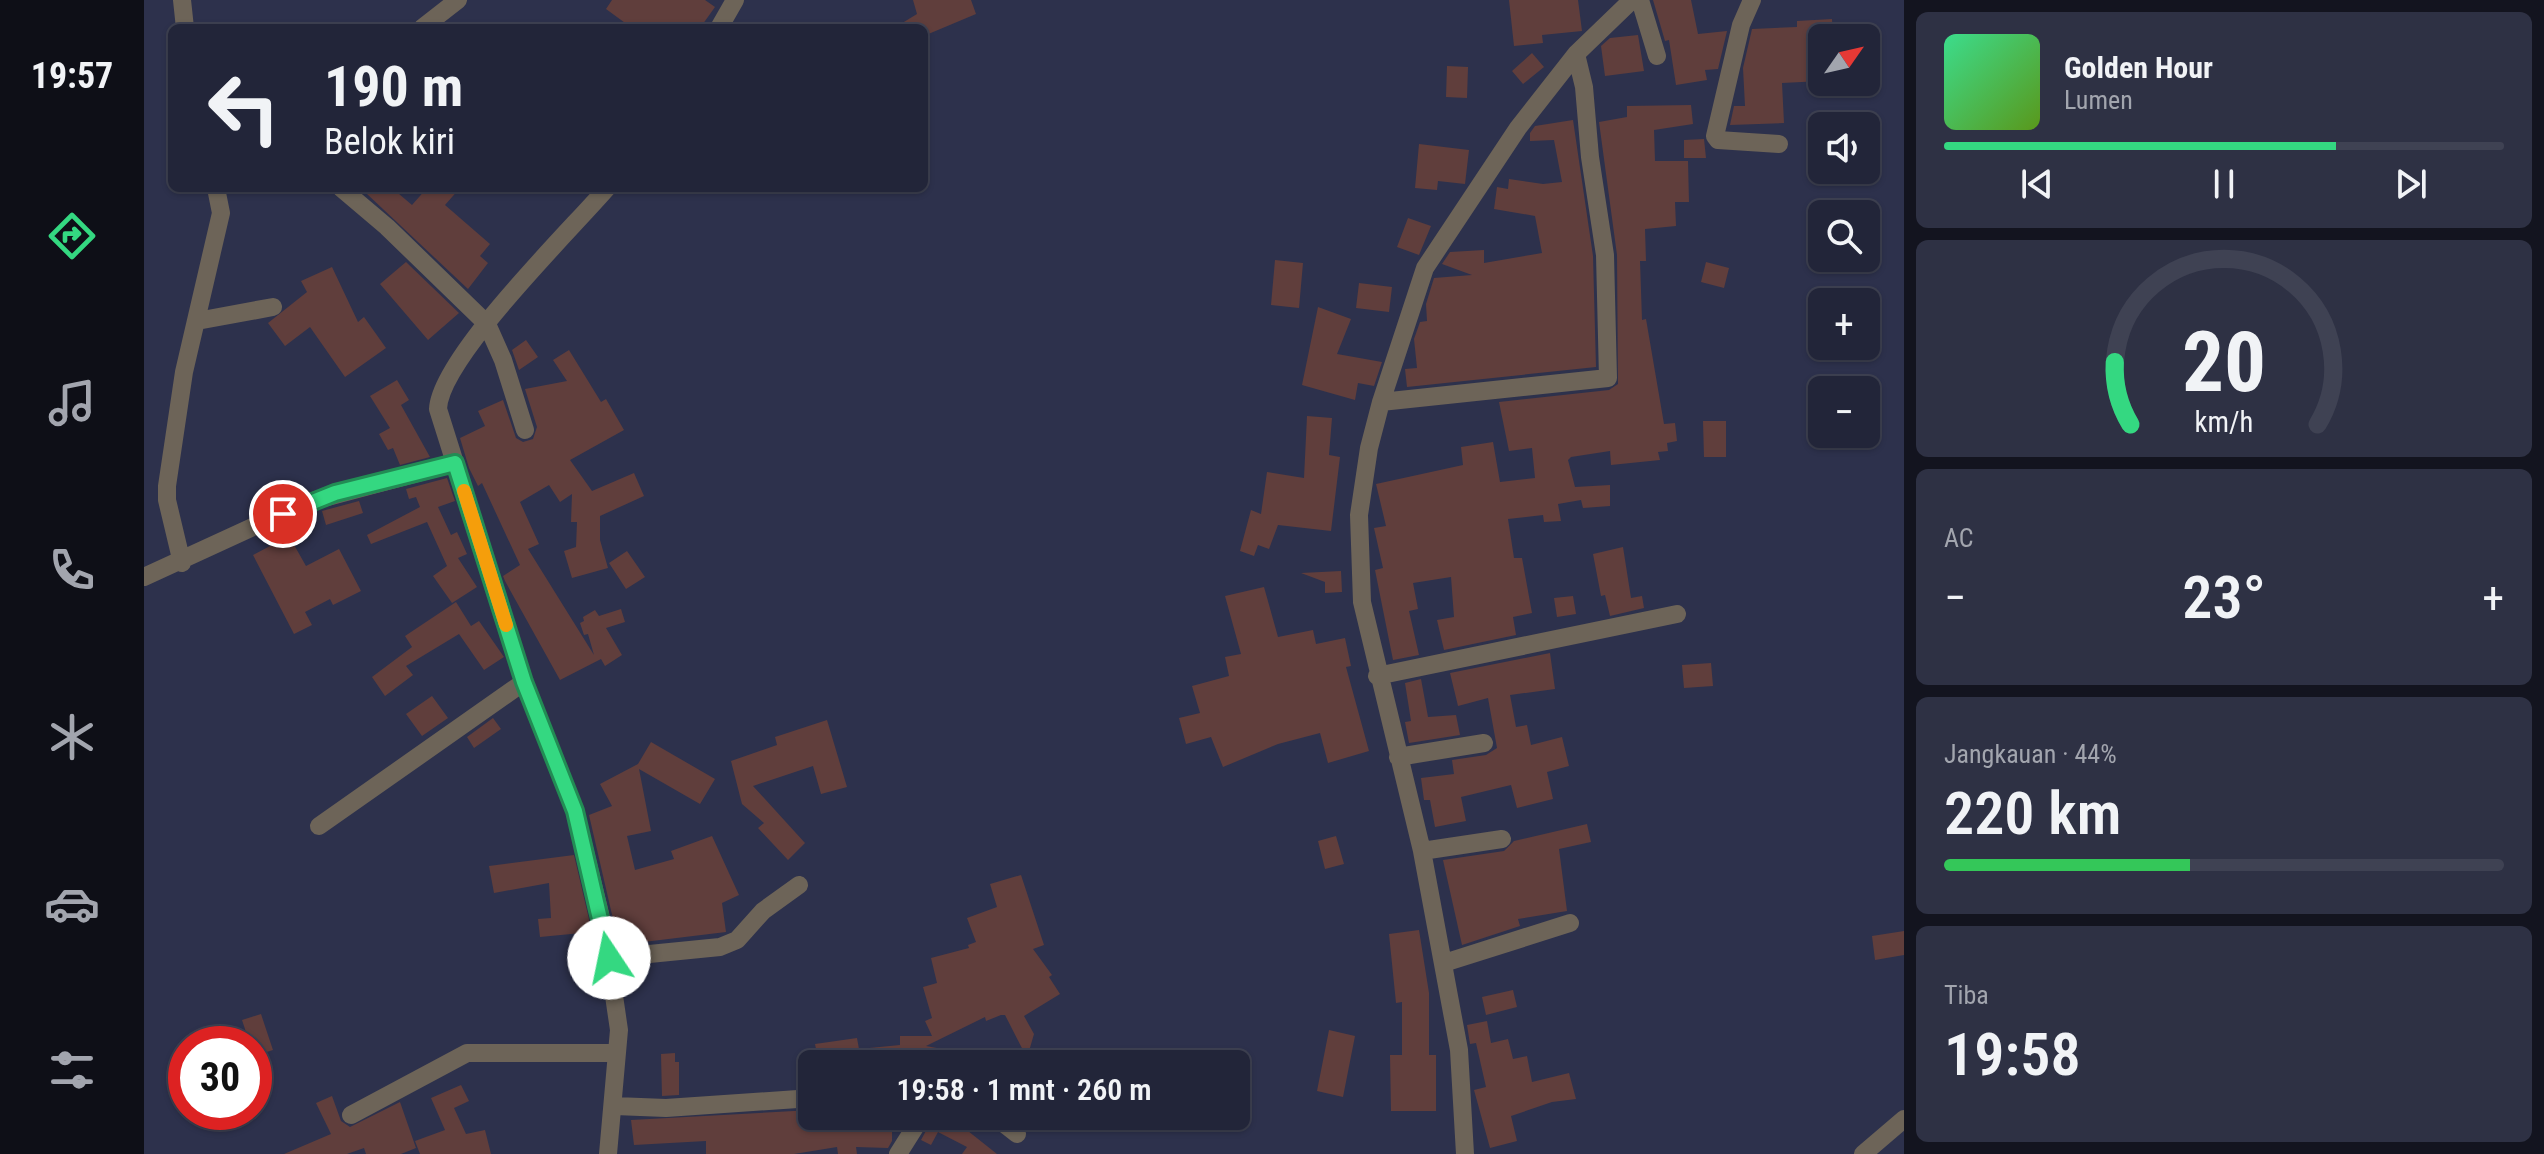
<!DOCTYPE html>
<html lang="id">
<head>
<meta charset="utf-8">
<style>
	:root { --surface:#222539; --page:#2e3144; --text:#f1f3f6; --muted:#a2a5ae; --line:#3f4253; --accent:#34d881 }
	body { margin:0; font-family:"Roboto Condensed",sans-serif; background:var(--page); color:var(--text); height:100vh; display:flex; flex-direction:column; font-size:30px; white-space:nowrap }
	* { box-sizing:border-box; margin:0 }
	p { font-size:26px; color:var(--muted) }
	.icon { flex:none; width:44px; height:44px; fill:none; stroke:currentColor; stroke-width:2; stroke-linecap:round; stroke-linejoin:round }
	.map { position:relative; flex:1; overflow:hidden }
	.panel { display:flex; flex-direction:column; gap:12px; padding:12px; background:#13141f; width:640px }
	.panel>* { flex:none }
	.guide { position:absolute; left:24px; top:24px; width:760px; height:168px; border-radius:12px; box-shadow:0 2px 6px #0004,0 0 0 2px var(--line); background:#222539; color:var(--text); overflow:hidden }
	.needle { width:52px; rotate:56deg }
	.tools { position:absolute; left:1664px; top:24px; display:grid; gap:16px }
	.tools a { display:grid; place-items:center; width:72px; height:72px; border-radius:12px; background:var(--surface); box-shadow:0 2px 6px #0004,0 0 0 2px var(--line); font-size:40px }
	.speed { position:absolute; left:24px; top:1026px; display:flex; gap:16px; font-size:40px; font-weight:700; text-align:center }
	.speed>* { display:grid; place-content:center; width:104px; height:104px; border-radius:50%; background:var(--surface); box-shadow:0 2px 6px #0004,0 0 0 2px var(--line); line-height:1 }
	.speed .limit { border:12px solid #d22; background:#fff; color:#111 }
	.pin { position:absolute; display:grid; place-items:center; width:68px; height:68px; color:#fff; margin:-34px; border:4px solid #fff; border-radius:50%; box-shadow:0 2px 8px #0007 }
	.me { position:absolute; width:88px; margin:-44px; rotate:349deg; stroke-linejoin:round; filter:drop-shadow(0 0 6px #0008) }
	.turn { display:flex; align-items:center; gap:28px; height:168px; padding:0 24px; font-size:36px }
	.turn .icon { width:104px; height:104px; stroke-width:2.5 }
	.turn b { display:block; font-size:56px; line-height:68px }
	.big { font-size:60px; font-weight:600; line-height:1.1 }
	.panel .tile { flex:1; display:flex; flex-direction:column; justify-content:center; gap:12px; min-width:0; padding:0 28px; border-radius:12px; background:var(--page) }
	.panel .dial { align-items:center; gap:0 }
	.dial svg { height:208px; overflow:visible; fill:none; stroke:var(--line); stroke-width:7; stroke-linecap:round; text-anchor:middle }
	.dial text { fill:var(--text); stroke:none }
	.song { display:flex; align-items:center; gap:24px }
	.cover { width:96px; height:96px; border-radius:12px; background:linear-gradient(135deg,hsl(150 70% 55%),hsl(90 70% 35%)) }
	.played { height:8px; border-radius:4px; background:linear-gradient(90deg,var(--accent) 70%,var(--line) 70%) }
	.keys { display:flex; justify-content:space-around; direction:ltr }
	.heat { display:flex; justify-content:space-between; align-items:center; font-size:44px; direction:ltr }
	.charge { height:12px; border-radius:6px; background:linear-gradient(90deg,#34c759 44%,var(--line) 0) }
	.trip { position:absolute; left:654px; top:1050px; width:452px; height:80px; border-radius:12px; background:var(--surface); box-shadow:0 2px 6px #0004,0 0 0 2px var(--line); font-weight:600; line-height:80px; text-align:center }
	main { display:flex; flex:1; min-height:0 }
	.tabs { display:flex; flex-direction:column; width:144px; justify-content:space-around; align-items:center; background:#0e0f17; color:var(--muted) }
	.tabs .icon { width:56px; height:56px }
	.tabs .on { color:var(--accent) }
	.tabs b { font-size:36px; color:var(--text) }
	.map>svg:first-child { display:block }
</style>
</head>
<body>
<main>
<nav class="tabs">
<b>19:57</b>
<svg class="icon on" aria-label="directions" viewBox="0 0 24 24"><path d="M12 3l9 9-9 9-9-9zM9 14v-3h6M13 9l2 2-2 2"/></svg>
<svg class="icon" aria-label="music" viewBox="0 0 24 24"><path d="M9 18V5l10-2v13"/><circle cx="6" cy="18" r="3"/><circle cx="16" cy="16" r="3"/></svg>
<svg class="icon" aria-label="phone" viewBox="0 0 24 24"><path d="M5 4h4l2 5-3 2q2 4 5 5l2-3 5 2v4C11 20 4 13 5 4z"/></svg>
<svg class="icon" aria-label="climate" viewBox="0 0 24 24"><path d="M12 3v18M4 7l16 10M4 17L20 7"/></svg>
<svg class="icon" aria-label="car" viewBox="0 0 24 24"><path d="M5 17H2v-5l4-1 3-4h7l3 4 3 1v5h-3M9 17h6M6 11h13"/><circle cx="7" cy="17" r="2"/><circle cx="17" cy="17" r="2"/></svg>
<svg class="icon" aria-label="filters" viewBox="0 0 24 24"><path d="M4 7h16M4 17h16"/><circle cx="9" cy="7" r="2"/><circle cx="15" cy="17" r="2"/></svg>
</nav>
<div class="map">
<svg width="1760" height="1154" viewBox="0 0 1760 1154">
	<rect width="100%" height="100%" fill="#2d314c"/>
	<path fill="#603e3c" d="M468,0H561L571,7L556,28H488L462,9Z
		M769,0H827L832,14L782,35L780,28H750L773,14Z
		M1365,0H1434L1438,31L1398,35L1399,43L1370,46Z
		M1509,0H1547L1554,34L1583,31L1574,69L1561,70L1563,80L1532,85L1525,40L1521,41Z
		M1688,19L1689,38H1678V81L1638,83L1640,123L1586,125L1590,106H1601L1599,68L1608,29L1653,27V21Z
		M1494,35L1500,71L1461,76L1457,46L1466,38Z
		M1388,53L1400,67L1379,84L1368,71Z
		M1303,66L1324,67L1323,98L1302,97Z
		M1547,105L1549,124L1510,130L1511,161H1544L1545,202H1531L1532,226L1501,229L1502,261H1496L1498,320L1502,319L1520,424L1531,423L1533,441L1523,443L1524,451L1514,452L1516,460L1467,465L1466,451L1427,457L1424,460L1431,487L1466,485V506L1439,508L1437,500L1414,504L1417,521L1400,522L1399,515L1364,519L1370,558H1378L1388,613L1369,617L1372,635L1300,650L1293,620L1310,617L1307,577L1269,583L1274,609L1265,611L1275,655L1249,660L1231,570L1239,568L1230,528L1242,526L1232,484L1319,465L1317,447L1349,442L1356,482L1391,478L1388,448L1365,451L1355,402L1465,390L1474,384L1473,255L1455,122L1483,117V106Z
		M1429,120L1449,256L1452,367L1263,387L1261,369L1273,368L1270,339L1276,322L1283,321L1282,304L1290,278L1328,275L1298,264L1306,252L1340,250V263L1398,253L1391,216L1350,209L1353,187L1364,189L1365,179L1399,184L1418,182L1410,140L1386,141V133L1391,126Z
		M1560,139L1562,158H1540V140Z
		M1275,144L1325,150L1321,184L1294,181L1293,190L1271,188Z
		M228,188H248L268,205L283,188H316L301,205L346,244L336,256L344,263L324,289L223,194Z
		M1264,218L1287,226L1275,255L1253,247Z
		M1131,260L1159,263L1155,308L1127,305Z
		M262,262L315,313L284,340L236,284Z
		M1562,262L1585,268L1580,288L1557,282Z
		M188,267L214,322L220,317L242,348L201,377L166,327L141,346L124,323L163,292L157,281Z
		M1215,283L1248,287L1245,312L1212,308Z
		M1174,307L1207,319L1193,354L1238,362L1230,386L1214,383L1211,400L1158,385Z
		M382,340L394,357L375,370L368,350Z
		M425,350L457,402L462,399L480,430L426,460L448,491L490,473L500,496L456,516V540L464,568L428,578L420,551L432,547L433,522H427L428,494L416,502L405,485L376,502L395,544L384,549L450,655L444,634L440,635L436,623L440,621L439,617L451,610L455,616L477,609L481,622L462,628L478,655L461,666L457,659L416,680L361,581L359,576L376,565L338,483L334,486L325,468L316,438L341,426L334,411L359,400L372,438L379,442L389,439L393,427L381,389L423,381L409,360Z
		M253,380L265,400L257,405L286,457L256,465L249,448L244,450L235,434L246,428L226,396Z
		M1163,416L1188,418L1185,455L1196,457L1187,531L1134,525L1125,549L1114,545L1110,556L1096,551L1107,510L1117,514L1123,472L1160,478Z
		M1559,421H1582V457H1560Z
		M303,478L311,501L294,507L307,535L313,532L323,554L314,558L333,587L308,603L289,576L303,566L283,522L227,544L223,535L276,507L272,497L265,499L262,489Z
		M215,501L219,513L182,525L178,511Z
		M145,536L162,566L195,549L217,591L189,605L186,599L161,612L168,625L150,634L109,555Z
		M1479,547L1487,598L1498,596L1500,608L1466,616L1461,595L1457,596L1449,554Z
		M483,551L501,577L482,589L465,563Z
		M1197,571L1198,592L1181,593V582L1157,573Z
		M1120,587L1134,637L1169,630L1172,644L1201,638L1207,666L1202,667L1225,751L1184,763L1176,733L1134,744L1079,767L1067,737L1042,744L1035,718L1056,713L1048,686L1085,676L1081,657L1097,654L1081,596Z
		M1429,596L1432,614L1413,617L1410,598Z
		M312,602L327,626L335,621L360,657L340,670L315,634L262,666L269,675L241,696L228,677L268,647L261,636Z
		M1406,653L1411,689L1366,695L1372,727L1383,725L1387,745L1418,737L1425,766L1403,772L1409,799L1373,808L1367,785L1317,797L1322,821L1291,827L1286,800H1280L1277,778L1310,774L1308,760L1342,755L1353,748L1344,698L1314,706L1306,673Z
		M1567,663L1569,686L1540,688L1538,665Z
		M1277,679L1284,717L1312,715L1316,735L1265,743L1261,722L1267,721L1261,683Z
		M288,696L304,718L278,736L262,714Z
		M349,718L357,729L330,748L323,737Z
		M683,720L703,787L677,794L669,766L609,786L661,843L644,860L614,828L620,823L598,804L587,761L633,745L631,737Z
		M507,742L571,779L556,804L495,769L507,831L483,836L491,870L530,859L527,851L568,836L595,895L578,903L582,932L475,945L445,815L468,806L456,784L494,764Z
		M1443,824L1447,842L1415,849L1423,911L1374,919L1376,926L1318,945L1299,860L1360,851L1370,841Z
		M1192,836L1200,864L1181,869L1174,841Z
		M430,855L448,932L396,937L394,919L407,918L405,883L350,893L345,866Z
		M877,875L900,945L889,949L908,975L905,977L916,994L880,1016L890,1034L883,1058L861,1015H857L842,1021L841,1017L782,1046L798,1049L804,1064H675L671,1044L713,1038L715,1049L756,1045V1036H788L781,1021L788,1018L779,987L793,983L787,958L825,948L824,945L832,942L823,918L853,907L846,884Z
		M1275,930L1285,993V1055H1292V1111H1247L1246,1055H1258V1002L1252,1003L1245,934Z
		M1760,931V955L1731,960L1728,936Z
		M1369,990L1373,1007L1342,1015L1338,997Z
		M117,1014L129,1050L110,1056V1044H106L98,1020Z
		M1343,1021L1347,1043L1364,1039L1369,1059L1383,1056L1388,1082L1425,1073L1432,1099L1408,1102L1367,1116L1373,1141L1346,1148L1330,1090L1342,1087L1332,1043L1326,1044L1323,1025Z
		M1185,1030L1211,1036L1199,1097L1173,1091Z
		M531,1053V1062H535V1095L518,1096L517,1054Z
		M668,1062V1086L657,1087L652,1065Z
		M317,1085L325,1101L310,1108L322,1134L341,1130L347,1154H276L271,1141L301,1130L287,1098Z
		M188,1096L197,1121L206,1127L256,1102L272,1148L257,1154H222L220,1148L203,1154H140L187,1134L172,1103Z
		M668,1110V1116H704L705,1129H748V1141L744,1148L712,1147L713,1154H694L693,1147L650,1154H562V1141L490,1145L487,1120Z
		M790,1116H832L824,1131L853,1154H818L823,1147L794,1132L787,1145L777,1140Z"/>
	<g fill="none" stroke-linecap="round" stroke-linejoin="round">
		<path stroke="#6d6458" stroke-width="18" d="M38,0L41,28
			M1496,0L1513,56
			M1608,0L1597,25L1571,136L1574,140L1635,144
			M278,28L314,0
			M575,28L591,0
			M197,188L243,227L343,324L359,360L381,430
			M463,188C426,231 296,358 294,409L380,682L431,811L461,934L475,1030L464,1154
			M53,321L129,307
			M1237,402L1464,378L1461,255L1446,157L1440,87L1432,54
			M38,563L23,500V486L40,372L77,213L72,188
			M0,577L161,503L311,463
			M1233,676L1533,614
			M1254,757L1340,743
			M175,826L380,682
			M1278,851L1358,839
			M465,958L576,947L593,940L619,911L655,885
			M1300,963L1426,923
			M471,1106L522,1108L668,1098
			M207,1115L323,1053H473
			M850,1116L873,1134
			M754,1154L778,1116
			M1321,1154L1315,1050L1278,851L1218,602L1215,515L1225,448L1237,402L1281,268L1374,128L1432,54L1488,0
			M1719,1154L1760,1119"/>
	</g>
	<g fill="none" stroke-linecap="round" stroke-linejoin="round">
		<g stroke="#228c54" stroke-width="20">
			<path id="route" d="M139,514L191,493L311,463L380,682L431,811L465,958"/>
		</g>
		<use href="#route" stroke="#34d881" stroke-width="14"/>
		<path stroke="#f59e0b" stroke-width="14" d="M320,491L362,625"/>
	</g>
</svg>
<div class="tools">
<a><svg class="needle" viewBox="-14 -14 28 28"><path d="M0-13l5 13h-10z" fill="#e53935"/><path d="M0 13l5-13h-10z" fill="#a2a5ae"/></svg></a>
<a><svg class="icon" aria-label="sound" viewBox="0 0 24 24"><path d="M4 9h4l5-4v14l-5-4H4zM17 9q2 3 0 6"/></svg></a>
<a><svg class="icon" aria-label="search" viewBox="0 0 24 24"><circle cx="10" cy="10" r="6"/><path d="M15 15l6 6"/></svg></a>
<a>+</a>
<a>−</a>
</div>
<div class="speed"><div class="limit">30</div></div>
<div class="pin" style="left:139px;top:514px;background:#d93025"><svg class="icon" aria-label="arrive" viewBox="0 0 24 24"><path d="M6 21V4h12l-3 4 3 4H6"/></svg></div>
<svg class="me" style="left:465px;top:958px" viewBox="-20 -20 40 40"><circle r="19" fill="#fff"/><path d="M0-13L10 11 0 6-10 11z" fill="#34d881"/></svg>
<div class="trip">19:58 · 1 mnt · 260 m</div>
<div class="guide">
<div class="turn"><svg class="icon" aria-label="left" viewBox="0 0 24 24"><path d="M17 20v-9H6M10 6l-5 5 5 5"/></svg><div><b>190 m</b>Belok kiri</div></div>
</div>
</div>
<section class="panel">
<div class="tile">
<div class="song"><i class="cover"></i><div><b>Golden Hour</b><p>Lumen</p></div></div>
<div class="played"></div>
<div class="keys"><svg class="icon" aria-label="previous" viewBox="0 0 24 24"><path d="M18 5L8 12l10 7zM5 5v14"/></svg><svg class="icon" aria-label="pause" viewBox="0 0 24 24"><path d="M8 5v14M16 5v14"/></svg><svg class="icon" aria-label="next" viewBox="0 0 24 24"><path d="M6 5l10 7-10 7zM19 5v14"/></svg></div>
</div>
<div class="tile dial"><svg viewBox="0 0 100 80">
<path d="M14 69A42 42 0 1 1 86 69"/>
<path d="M14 69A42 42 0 0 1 8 45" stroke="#34d881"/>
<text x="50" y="56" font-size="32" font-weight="700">20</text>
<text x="50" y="72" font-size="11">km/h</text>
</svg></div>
<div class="tile"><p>AC</p>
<div class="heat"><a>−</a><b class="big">23°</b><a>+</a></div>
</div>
<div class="tile"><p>Jangkauan · 44%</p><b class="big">220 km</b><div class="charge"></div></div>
<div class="tile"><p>Tiba</p><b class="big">19:58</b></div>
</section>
</main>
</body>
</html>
